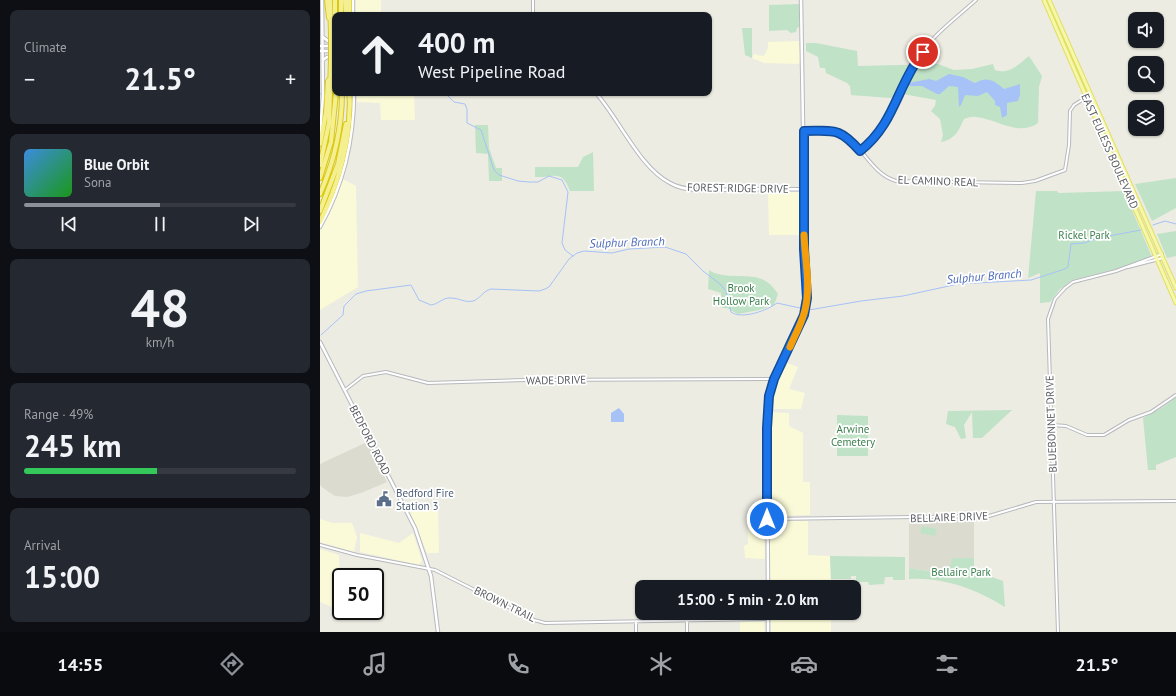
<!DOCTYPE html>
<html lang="en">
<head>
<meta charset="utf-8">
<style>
	:root { --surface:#171b24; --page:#242831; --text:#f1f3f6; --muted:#9ea1a6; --line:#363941; --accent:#8c9099 }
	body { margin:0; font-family:"PT Sans",sans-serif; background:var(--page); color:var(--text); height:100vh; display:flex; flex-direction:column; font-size:15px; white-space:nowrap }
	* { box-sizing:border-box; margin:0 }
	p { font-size:13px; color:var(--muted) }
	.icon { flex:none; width:22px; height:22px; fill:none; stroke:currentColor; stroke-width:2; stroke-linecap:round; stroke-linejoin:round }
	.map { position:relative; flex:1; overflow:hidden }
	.side { display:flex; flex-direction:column; gap:10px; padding:10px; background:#0d0f14; width:320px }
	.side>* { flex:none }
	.hud { position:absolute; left:12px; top:12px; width:380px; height:84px; border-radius:8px; box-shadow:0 1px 3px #0004; background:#171b24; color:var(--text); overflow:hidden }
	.buttons { position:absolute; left:808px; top:12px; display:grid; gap:8px }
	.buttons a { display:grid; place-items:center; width:36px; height:36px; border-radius:8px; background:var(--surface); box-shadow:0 1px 3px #0004; font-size:20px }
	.speed { position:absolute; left:12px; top:568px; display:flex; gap:8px; font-size:20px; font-weight:700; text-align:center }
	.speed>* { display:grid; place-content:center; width:52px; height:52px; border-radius:50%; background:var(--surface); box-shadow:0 1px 3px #0004; line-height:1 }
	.speed .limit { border:2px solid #111; border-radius:6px; background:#fff; color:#111 }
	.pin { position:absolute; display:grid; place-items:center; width:34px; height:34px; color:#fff; margin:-17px; border:2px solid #fff; border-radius:50%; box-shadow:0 1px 4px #0007 }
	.me { position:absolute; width:44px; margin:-22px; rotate:0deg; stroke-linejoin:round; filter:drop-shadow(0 0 3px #0008) }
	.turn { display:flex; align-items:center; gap:14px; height:84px; padding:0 20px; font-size:18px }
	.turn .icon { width:52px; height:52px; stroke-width:2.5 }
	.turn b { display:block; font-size:28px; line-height:34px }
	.big { font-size:30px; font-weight:800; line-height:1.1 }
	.side .tile { flex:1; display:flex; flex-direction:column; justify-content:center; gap:6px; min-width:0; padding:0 14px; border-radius:8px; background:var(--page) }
	.side .dial { align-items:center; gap:0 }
	.dial b { font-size:52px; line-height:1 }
	.song { display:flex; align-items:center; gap:12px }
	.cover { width:48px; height:48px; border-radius:6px; background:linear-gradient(135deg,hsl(210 70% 55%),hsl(120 70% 35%)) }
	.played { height:4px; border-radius:2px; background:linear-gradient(90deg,var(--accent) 50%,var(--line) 50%) }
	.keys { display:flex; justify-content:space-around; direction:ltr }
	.heat { display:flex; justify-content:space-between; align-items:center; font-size:22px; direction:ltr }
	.charge { height:6px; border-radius:3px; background:linear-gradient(90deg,#34c759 49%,var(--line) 0) }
	.trip { position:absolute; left:315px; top:580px; width:226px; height:40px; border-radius:8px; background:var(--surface); box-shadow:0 1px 3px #0004; font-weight:800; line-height:40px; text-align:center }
	.menu { display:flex; height:64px; justify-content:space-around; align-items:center; background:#090b0e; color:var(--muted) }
	.menu .icon { width:28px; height:28px }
	.menu .on { color:var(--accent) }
	.menu b { font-size:18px; color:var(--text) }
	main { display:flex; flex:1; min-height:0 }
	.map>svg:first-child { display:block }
</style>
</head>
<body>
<main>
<section class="side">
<div class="tile"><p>Climate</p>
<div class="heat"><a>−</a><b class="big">21.5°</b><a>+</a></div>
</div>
<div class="tile">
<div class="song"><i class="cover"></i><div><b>Blue Orbit</b><p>Sona</p></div></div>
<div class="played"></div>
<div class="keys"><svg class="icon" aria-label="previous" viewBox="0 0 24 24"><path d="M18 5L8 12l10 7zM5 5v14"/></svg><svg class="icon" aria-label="pause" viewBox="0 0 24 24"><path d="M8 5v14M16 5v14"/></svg><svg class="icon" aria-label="next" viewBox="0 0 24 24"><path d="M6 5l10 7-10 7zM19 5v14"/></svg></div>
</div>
<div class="tile dial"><b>48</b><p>km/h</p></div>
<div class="tile"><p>Range · 49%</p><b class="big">245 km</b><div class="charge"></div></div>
<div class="tile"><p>Arrival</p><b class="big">15:00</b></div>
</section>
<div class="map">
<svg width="856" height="632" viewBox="0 0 856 632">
	<rect width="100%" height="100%" fill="#ecece2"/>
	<path fill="#fafad8" d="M35,0H61V15H35Z
		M479,41L481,62L478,64L444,63L432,58L434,54L444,56L448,48V42Z
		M94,93L95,120H61L60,103L37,102V93Z
		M23,179L36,186L38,287L0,310V231Z
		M448,192H482V235H449Z
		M465,362L478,367L469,389L485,393L481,409H451L452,396Z
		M450,412L469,413V426L483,433V482H490V515L450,516Z
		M89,510H118L119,553H107Z
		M0,519L13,523H32L37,537L34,552L0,542Z
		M428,521H444L445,559L425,558L424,546L428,544Z
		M449,521H488V555L510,556L511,587H450Z
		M40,533L79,543L93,533L102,561L99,565L40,552Z
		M0,549L19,555L20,580L19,605L17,609L0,602Z
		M451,613H511V632H451Z
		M420,622H444L445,632H420Z"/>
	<path fill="#dbdbd0" d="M47,442L67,482L41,493L27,497L15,496L3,488L0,485V464Z
		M654,520V558H632L628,574L589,568V522Z"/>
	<path fill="#c0e2c7" d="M479,4V27L477,28L476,32L471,33L467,30L449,31V5Z
		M422,28H432V58L425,55Z
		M486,43H496L537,51L538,66L618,64L634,70L652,69L673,64L675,70C689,75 699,64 709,56L722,76L719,87L718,123C698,137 677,119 656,117C652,116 647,118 644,119C638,132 635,139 621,142L623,135L620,119L611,111L615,106L616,100L583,94L570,98L531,95L530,86L527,83L506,73L505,68H500L498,57L486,51Z
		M155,125H168L169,148L176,168H182V181H169L168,154L156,153Z
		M273,152L274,191H250C242,168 233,178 215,177V167H258L263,157Z
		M856,178V208L832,221L815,184Z
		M716,191H737L739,193L804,191L832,257L796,269L752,280L739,290L730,302L720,303V273L708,278Z
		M856,231V256L847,258L837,234Z
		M389,270C404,281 433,271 447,282C452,285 455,290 458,294L454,305L439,310L418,314L407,308H402L401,293L388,289Z
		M856,397V457L836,465V470H828L823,418L843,407Z
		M692,410L662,438H653L652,412L644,425L646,438L641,439L635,427L626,424L628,411Z
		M517,415L548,416V456H517Z
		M602,526L617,529L615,536L600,533Z
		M510,556L585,557V580H573V577H565L564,584L549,585L548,582H536V576H531V579H511Z
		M632,558H654V576L672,577L683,581L685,607C656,589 623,577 589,579V568L620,573L621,569L627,570L626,573L628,574Z"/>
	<path fill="#a6c2f7" d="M629,74L643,77L655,83C668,76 673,80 684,89L700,84V95L698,101L687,103V115L682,118L680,107L675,105V101L667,92L658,96L645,95L641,105L639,107L638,87L629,86L620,94H617L602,86H590L588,84L589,83L609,79L616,81Z
		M299,408L304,414V422H291V413Z"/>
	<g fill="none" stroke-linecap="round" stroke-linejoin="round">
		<path stroke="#a6c2f7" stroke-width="1" d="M125,93L134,102L145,104L147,109V123L161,130L174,170L179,175L198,181L209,182H218L229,176L242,180L248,192L242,243L245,250L253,256
			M0,94H1
			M833,225L845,221L856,224
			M1,335L23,315L24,306L36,294L46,291L91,285L99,300L111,305C119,304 123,297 131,298C139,298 145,303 153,301C160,299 163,291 171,289L219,291L225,289L229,287L249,259L257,253L264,251L292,253L309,249L345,247L366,254L383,271L400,284L406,291L411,312C422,320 448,310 457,303L489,310L541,301L583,296L638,284L711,280L745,269L748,267L751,244L764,243L778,238L821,230"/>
		<g stroke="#b7b8bd" stroke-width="4">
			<path id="tertiary" d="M213,0V15
				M484,131C494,131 508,128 518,132C540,139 549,173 576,181L702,183L715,181L745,170L749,145L750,111L754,105L770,95
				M540,151C572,126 576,94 596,61C610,37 636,18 656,0
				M808,267L843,258
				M25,390L43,376L66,372L108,383L204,380L454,379
				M732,425L746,426L767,435H784L809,420L831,412L856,395
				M448,519L669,516L716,502L856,501
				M0,545L37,555L115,570L214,620L225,623L448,619
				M367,621V632
				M316,622V632
				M738,632L728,319L735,299L745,288L753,282L796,271L842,254"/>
		</g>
		<g stroke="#b7b9bf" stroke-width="4.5">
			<path id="secondary" d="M33,0V15
				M3,37L8,41H15
				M0,46H15
				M0,51H15
				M3,60L7,57H15
				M276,93C299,119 320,168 350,183C358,188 367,189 377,190L484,189
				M0,132L3,96L2,0
				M0,227C23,186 34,140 34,93
				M0,342L95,528L111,576L118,632
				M448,587L447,428L448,403L453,383L476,335L485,309L488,290L485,249L481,0
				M448,613V632"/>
		</g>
		<g stroke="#e5dd62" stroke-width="5">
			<path id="primary" d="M724,0L856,303
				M729,0L856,288"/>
		</g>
		<g stroke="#dbc813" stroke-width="6">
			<path id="motorway" d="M7,0L9,18
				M10,0L11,35
				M15,0V24
				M21,0V15
				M25,0L26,15
				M29,15V0
				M0,144L6,113L8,81L11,78
				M0,165L9,123L11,59
				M0,178L11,142L16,93
				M0,194C14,162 22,128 22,93
				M0,211L18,164L26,124
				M0,222C16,189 26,157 29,121C29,112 31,102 29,93"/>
		</g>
		<use href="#tertiary" stroke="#fff" stroke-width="2"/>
		<use href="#secondary" stroke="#fff" stroke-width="2.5"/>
		<use href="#primary" stroke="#f3f8ab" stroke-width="3"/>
		<use href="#motorway" stroke="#f4f091" stroke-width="4"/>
		<g stroke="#dbc813" stroke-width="6" stroke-linecap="butt">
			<path id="motorway-bridge" d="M11,35V59"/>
		</g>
		<use href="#motorway-bridge" stroke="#f4f091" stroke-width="4"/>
	</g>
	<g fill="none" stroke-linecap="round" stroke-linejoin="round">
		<g stroke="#114b97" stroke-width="10">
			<path id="route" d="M447,519V428L449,396L454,379L484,315L487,298L484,249V131C514,131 519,127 540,151C575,124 577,85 603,52"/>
		</g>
		<use href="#route" stroke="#1a73e8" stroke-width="7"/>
		<path stroke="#f59e0b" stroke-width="7" d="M470,347C475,335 482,323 485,310C491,285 485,260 484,235"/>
	</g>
	<defs>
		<g id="civic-bare" transform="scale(1.2)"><path d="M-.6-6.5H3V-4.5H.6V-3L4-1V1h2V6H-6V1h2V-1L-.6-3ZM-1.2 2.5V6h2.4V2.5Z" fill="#5c6f8a" stroke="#fff" stroke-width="2.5" paint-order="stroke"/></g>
	</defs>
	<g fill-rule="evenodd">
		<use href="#civic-bare" x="64" y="499"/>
	</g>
	<g text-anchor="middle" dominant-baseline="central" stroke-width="3.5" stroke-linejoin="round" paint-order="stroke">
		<g font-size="11" fill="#5a5c61" stroke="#fff">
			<text transform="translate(790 151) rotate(66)">EAST EULESS BOULEVARD</text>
			<text transform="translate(618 181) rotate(2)">EL CAMINO REAL</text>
			<text transform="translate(418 188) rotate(1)">FOREST RIDGE DRIVE</text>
			<text transform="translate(236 380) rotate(-1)">WADE DRIVE</text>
			<text transform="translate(731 424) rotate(-92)">BLUEBONNET DRIVE</text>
			<text transform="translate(50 440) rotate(63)">BEDFORD ROAD</text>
			<text transform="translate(629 517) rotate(-2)">BELLAIRE DRIVE</text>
			<text transform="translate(185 604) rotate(26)">BROWN TRAIL</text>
		</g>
		<g font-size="11" fill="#3b7f4d" stroke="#fff">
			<text x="764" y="235">Rickel Park</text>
			<text x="421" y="288">Brook<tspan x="421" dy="13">Hollow Park</tspan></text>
			<text x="533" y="429">Arwine<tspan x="533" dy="13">Cemetery</tspan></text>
			<text x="641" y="572">Bellaire Park</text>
		</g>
		<g font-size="11" fill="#4e5e75" stroke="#fff" text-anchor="start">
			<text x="76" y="493">Bedford Fire<tspan x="76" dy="13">Station 3</tspan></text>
		</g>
		<g font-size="12" font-style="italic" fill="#4b69b8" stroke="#fff">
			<text transform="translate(307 242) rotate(-2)">Sulphur Branch</text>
			<text transform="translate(664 276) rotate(-5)">Sulphur Branch</text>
		</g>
	</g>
</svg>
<div class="buttons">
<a><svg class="icon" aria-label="sound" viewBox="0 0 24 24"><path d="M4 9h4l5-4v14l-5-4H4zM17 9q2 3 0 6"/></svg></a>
<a><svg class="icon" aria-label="search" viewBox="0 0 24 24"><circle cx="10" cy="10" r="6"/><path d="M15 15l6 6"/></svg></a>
<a><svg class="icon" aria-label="layers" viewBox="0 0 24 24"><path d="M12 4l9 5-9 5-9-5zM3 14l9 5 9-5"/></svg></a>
</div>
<div class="speed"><div class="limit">50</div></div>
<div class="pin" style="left:603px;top:52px;background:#d93025"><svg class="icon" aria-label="arrive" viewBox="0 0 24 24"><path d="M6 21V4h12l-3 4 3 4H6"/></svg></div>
<svg class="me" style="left:447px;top:519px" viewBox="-20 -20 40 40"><circle r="17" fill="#1a73e8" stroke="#fff" stroke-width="3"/><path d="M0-11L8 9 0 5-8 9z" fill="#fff"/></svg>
<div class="trip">15:00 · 5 min · 2.0 km</div>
<div class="hud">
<div class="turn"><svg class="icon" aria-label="ahead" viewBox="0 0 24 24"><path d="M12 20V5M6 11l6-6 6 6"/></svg><div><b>400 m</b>West Pipeline Road</div></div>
</div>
</div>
</main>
<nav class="menu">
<b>14:55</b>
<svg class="icon on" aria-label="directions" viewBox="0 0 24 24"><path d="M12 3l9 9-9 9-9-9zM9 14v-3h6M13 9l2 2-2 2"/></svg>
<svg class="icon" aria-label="music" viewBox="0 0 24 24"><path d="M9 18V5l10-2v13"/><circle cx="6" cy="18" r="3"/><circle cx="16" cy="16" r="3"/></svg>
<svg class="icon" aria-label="phone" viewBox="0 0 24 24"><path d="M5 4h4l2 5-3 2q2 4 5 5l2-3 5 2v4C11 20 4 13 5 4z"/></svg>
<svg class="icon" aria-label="climate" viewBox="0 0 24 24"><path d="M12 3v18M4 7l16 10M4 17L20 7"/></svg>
<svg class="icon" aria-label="car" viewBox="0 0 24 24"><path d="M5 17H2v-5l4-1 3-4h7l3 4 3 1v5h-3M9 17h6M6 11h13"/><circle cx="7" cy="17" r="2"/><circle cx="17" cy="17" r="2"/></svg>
<svg class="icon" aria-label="filters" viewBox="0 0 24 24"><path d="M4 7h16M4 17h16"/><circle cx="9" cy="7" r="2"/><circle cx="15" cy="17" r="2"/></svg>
<b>21.5°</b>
</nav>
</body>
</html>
